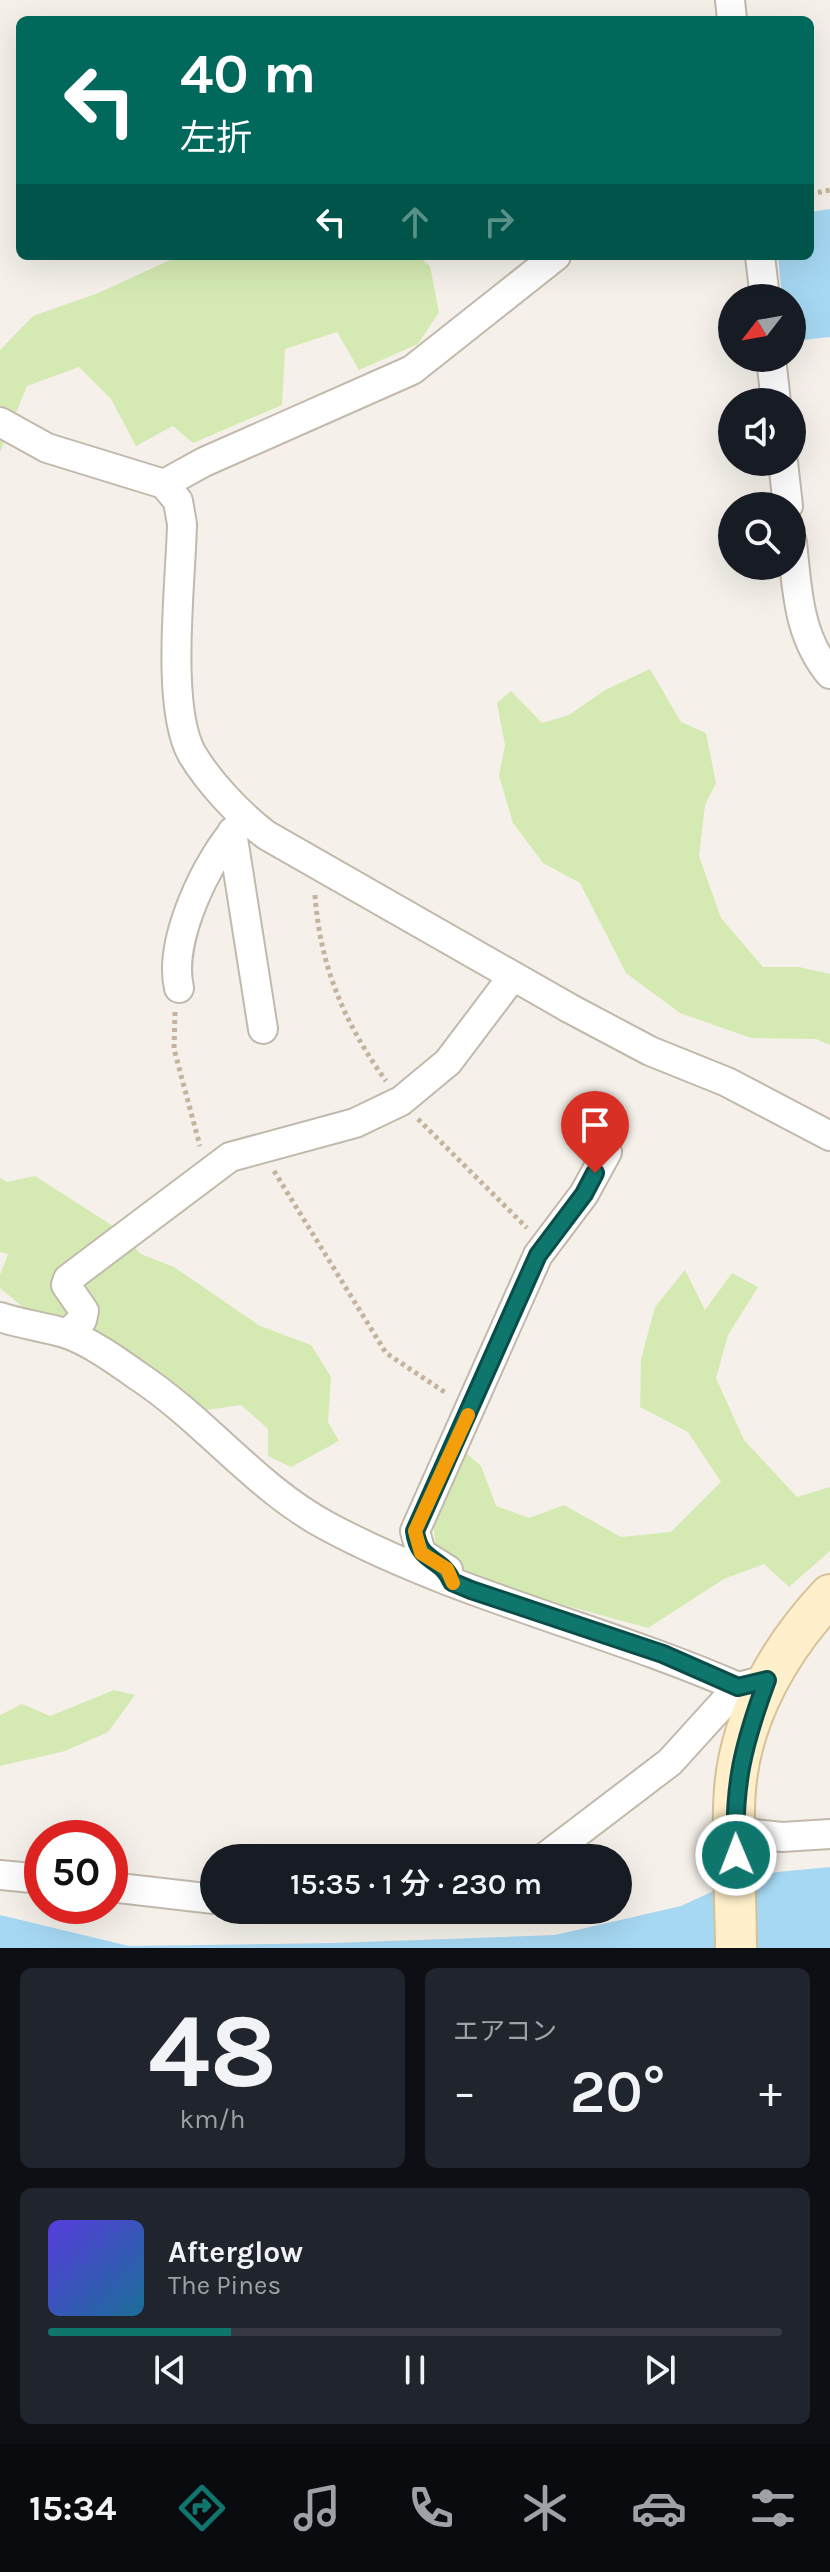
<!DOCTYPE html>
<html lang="ja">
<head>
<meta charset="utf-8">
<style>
	:root { --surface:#171b24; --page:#20242c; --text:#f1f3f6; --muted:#9ea1a6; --line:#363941; --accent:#0f766e }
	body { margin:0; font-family:Karla,"Noto Sans JP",sans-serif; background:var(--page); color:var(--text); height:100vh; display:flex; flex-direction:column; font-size:30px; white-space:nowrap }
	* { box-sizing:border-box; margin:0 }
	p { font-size:26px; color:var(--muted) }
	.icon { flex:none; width:44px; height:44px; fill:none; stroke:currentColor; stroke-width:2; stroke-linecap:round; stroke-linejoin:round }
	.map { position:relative; height:1948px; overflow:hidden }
	.side { display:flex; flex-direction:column; gap:20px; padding:20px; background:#0d0f14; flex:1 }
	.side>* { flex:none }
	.hud { position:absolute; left:16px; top:16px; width:798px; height:244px; border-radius:12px; box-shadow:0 8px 32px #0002; background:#00695c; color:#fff; overflow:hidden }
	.needle { width:52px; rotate:239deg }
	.buttons { position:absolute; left:718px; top:284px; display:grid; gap:16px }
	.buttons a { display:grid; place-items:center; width:88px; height:88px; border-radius:50%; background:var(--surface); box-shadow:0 8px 32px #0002; font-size:40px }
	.speed { position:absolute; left:24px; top:1820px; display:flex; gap:16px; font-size:40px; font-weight:700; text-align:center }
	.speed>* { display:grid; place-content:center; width:104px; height:104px; border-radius:50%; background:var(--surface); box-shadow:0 8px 32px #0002; line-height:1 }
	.speed .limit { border:12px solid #d22; background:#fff; color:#111 }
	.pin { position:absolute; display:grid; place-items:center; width:68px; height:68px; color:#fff; margin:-82px -34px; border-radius:50% 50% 50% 0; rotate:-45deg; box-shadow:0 0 8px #0007 }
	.pin .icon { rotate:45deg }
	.me { position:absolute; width:88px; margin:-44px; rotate:359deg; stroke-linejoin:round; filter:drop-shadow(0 0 6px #0008) }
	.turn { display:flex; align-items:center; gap:28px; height:168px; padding:0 32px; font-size:36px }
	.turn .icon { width:104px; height:104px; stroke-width:2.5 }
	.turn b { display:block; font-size:56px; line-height:68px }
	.lanes { display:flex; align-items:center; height:76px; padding:0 32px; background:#0003; justify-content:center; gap:40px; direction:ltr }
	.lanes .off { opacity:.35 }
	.big { font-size:60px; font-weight:600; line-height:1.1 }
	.side .tile { flex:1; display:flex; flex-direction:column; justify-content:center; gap:12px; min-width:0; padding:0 28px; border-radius:12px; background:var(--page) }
	.side .dial { align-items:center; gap:0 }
	.dial b { font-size:104px; line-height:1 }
	.song { display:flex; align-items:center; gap:24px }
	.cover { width:96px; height:96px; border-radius:12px; background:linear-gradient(135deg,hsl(250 70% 55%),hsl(200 70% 35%)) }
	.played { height:8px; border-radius:4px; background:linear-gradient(90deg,var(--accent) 25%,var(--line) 25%) }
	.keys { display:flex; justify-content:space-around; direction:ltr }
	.heat { display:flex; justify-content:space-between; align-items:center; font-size:44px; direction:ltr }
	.side .tiles { flex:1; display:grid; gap:20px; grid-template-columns:1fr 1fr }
	.tile:last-child { grid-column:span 2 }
	.trip { position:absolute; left:200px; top:1844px; width:432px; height:80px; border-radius:40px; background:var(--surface); box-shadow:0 8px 32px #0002; font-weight:600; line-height:80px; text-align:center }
	.tabs { display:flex; height:128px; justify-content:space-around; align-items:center; background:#090b0e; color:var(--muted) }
	.tabs .icon { width:56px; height:56px }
	.tabs .active { color:var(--accent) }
	.tabs b { font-size:36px; color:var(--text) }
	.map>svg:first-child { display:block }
</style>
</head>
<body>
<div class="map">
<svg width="830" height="1948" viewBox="0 0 830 1948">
	<rect width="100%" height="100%" fill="#f5f1ea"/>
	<path fill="#d4eab2" d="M179,256H418L430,266L439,312L418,344L359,370L337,332L285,349L282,405L193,443L173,426L136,446L111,399L79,367L27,386L0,452V350L33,316L98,293Z
		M650,669L681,722L706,733L716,783L705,805L699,856L721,918L763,967H799L830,974V1045L816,1039L751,1038L680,1013L626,973L580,883L543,863L513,823L499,776L505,745L497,703L511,691L542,723L569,715L605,690Z
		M35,1176L110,1224L141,1254L174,1267L260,1326L311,1345L331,1377L328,1422L339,1441L291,1467L268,1456V1429L241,1405L207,1410L105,1339L24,1308L0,1288V1275L8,1254L0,1252V1178L7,1182Z
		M685,1270L705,1310L732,1273L758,1287L728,1335L716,1378L744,1440L797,1497L830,1487V1551L789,1587L764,1564L724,1579L648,1628L477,1581L436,1552L433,1522L465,1452L481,1466L496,1506L529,1518L564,1505L621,1537L671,1532L721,1482L688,1432L640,1407L641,1359L655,1307Z
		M114,1690L135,1695L108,1732L65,1751L0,1766V1715L22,1704L50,1716Z"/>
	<path fill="#a6d8f3" d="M830,209V337L792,341V298H782L778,256H810V212Z
		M830,1867V1948H0V1915L129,1946L334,1943L555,1935L681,1906L729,1884L777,1872Z"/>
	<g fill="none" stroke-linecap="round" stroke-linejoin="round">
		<g stroke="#c1b9ac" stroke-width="32">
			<path id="street" d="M730,0L732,20
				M760,256L765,298
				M771,358L776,402
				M0,422L47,448L164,484L178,501L182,524C181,581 165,706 192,754C210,784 239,814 266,835L569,1008L650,1051L727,1082L830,1136
				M783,462L788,506
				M164,484L204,462L412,370L556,256
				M792,542C797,589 798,636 830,674
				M232,832L263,1029
				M179,988C168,941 207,859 239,825
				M0,1317C21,1324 44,1327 65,1333C89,1341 117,1361 138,1376C205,1420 256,1488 327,1526C457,1596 603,1628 738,1687
				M67,1334L82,1320L84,1311L66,1285L68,1279L230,1157L355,1123L401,1101L448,1062L513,976
				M448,1570L421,1553L415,1531L538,1255L584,1194L607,1152
				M735,1832L782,1837L830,1834
				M544,1858L670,1762L738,1687L754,1683
				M0,1875L42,1879
				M110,1887L214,1899"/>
		</g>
		<g stroke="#d6c299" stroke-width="44">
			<path id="secondary" d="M736,1948C736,1896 731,1841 735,1789C741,1715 781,1647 830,1595"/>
		</g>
		<path stroke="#c4b49d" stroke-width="5" stroke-dasharray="4 4" stroke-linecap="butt" d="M810,194L830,190
			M315,895C320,967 345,1024 386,1081
			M175,1012L174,1049L200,1146
			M418,1119L527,1228
			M274,1171L386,1353L446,1393"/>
		<use href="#street" stroke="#fff" stroke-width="28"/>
		<use href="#secondary" stroke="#ffefca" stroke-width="40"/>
	</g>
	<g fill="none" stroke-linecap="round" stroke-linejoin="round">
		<g stroke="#0a4d48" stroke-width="20">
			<path id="route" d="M595,1173L584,1194L538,1255L415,1531C419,1564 442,1556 452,1582L471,1590L663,1654L738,1687L767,1680C743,1745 733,1785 736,1855"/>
		</g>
		<use href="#route" stroke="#0f766e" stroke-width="14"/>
		<path stroke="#f59e0b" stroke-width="14" d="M453,1583L447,1569L421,1553L415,1531L468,1415"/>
	</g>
</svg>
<div class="buttons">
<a><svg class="needle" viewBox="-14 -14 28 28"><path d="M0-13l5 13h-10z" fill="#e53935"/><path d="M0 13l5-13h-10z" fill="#9ea1a6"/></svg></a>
<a><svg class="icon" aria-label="sound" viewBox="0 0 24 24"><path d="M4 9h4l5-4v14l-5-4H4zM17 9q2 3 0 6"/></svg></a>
<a><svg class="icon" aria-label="search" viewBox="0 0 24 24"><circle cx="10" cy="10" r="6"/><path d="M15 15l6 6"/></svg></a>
</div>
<div class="speed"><div class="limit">50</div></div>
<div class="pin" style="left:595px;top:1173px;background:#d93025"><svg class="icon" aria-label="arrive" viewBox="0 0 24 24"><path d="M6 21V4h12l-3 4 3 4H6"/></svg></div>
<svg class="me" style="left:736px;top:1855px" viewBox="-20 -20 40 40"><circle r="17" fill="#0f766e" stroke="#fff" stroke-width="3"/><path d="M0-11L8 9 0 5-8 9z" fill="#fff"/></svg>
<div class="trip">15:35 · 1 分 · 230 m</div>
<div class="hud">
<div class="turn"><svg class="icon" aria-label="left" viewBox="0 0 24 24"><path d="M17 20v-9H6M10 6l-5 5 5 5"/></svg><div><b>40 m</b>左折</div></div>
<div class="lanes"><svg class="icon" aria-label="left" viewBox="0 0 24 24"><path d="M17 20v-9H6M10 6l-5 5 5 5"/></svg><svg class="icon off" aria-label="ahead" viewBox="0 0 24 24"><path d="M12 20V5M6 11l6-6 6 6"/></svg><svg class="icon off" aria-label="right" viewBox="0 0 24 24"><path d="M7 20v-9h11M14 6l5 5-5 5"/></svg></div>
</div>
</div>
<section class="side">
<div class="tiles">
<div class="tile dial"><b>48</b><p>km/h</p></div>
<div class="tile"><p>エアコン</p>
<div class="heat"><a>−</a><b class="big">20°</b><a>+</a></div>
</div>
<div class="tile">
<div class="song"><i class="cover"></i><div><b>Afterglow</b><p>The Pines</p></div></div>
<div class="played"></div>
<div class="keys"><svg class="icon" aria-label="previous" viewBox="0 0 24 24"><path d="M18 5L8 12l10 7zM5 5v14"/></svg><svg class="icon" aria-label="pause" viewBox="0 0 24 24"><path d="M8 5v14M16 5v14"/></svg><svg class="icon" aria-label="next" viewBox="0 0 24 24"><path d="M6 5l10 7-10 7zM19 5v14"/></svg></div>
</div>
</div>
</section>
<nav class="tabs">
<b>15:34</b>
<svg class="icon active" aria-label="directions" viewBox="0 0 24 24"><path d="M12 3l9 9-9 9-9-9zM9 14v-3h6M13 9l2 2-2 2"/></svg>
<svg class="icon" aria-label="music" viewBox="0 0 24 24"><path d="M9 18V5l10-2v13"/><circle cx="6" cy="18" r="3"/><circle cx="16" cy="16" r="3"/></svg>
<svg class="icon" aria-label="phone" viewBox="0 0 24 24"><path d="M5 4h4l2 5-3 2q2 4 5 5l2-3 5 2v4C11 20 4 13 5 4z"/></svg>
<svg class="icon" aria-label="climate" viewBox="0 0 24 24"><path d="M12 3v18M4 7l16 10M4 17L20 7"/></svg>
<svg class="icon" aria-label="car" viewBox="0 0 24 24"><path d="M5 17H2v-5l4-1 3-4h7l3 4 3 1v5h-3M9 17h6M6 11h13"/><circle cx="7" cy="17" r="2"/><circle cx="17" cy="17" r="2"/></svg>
<svg class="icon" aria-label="filters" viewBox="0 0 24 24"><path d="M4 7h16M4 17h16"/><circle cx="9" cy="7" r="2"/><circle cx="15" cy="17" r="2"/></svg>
</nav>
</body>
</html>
